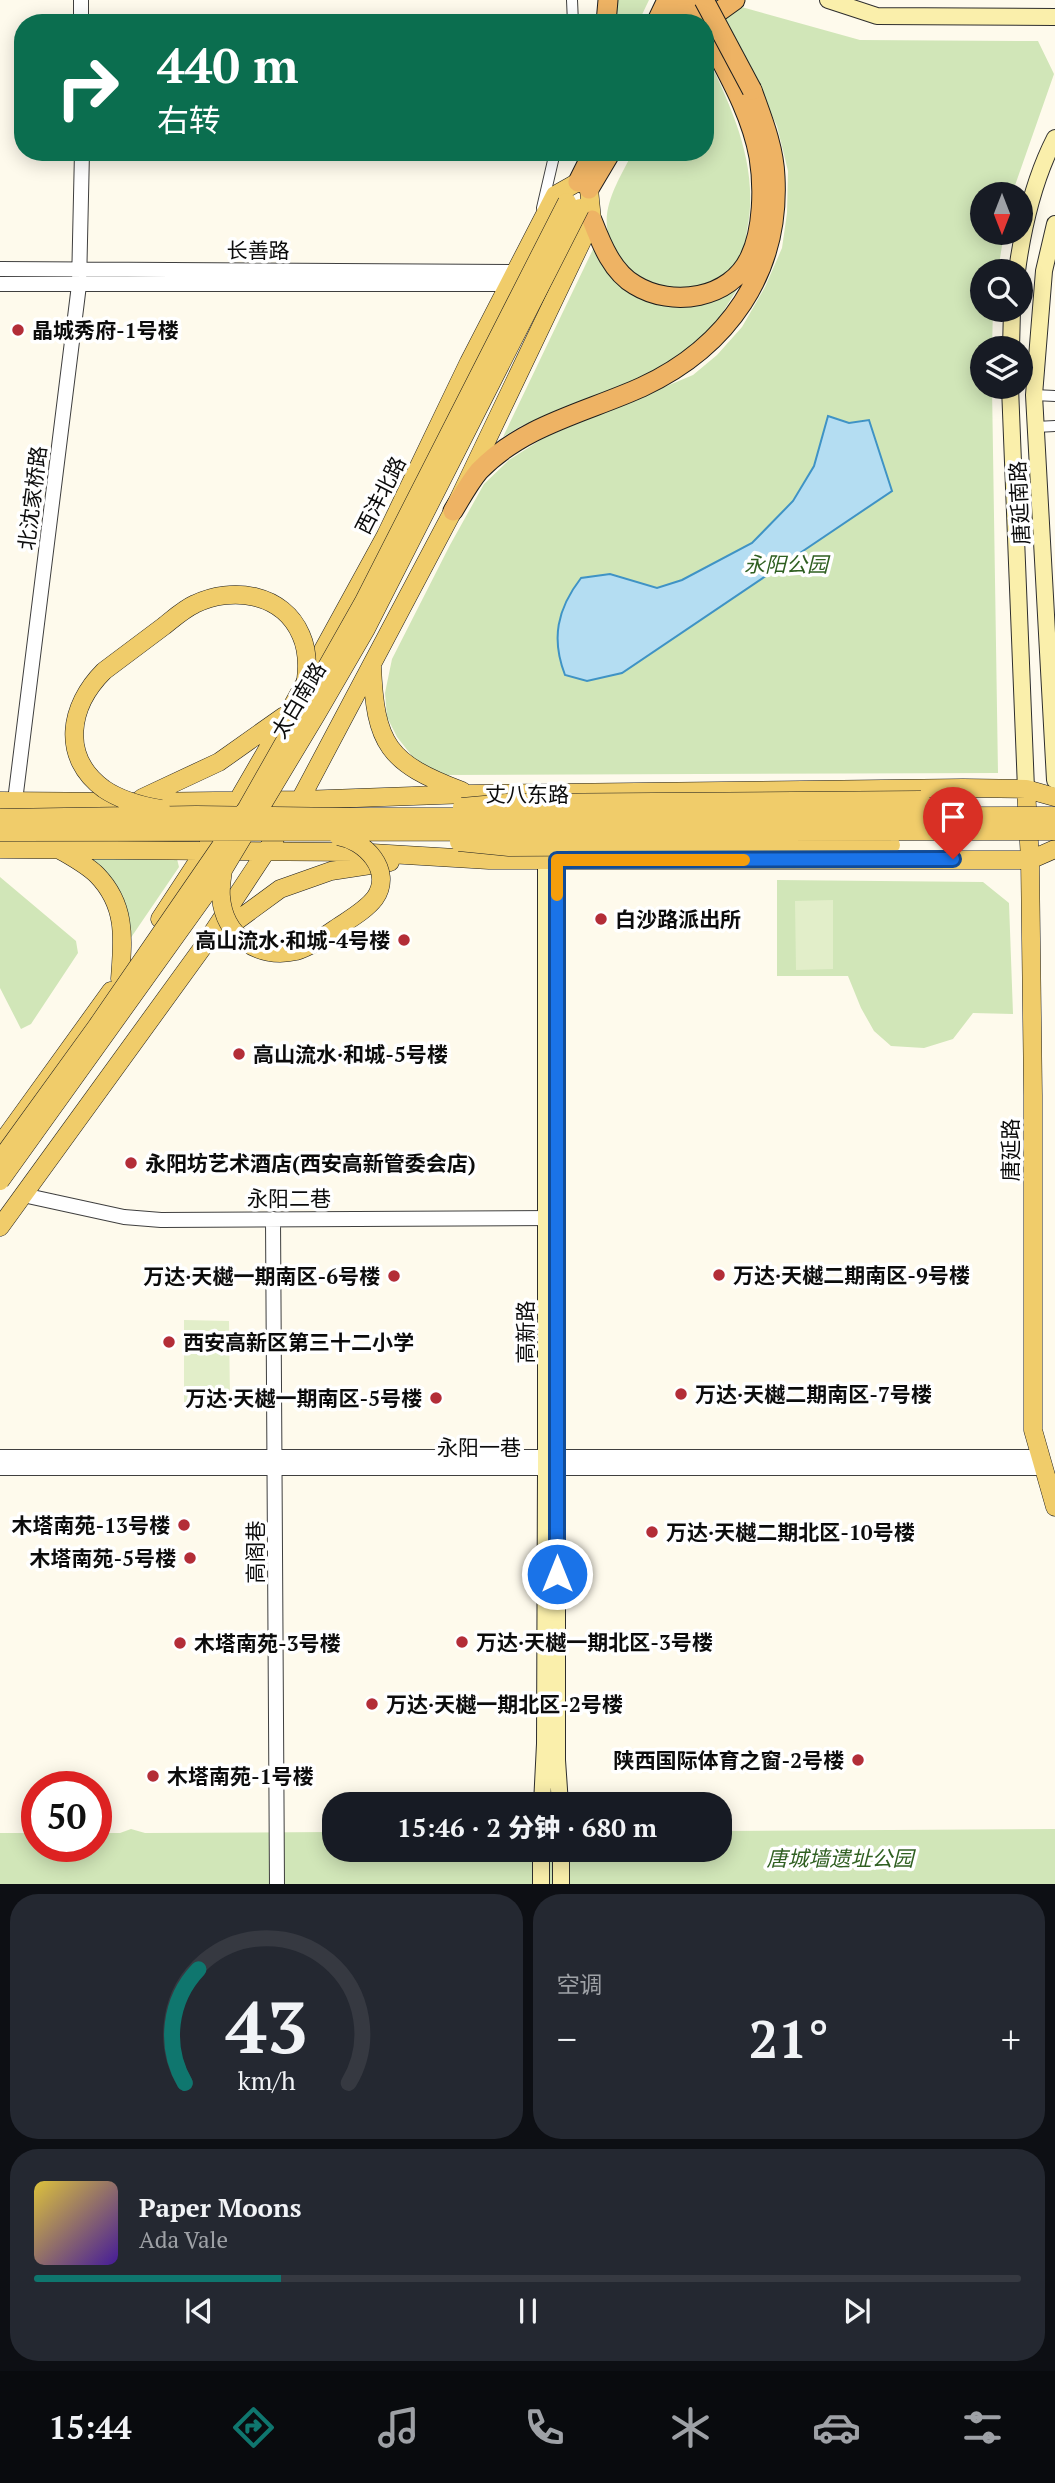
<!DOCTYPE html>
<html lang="zh">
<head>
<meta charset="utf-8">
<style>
	:root { --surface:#171b24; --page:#242831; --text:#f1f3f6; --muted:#9ea1a6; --line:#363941; --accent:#0f766e }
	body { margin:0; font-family:"PT Serif","Noto Sans SC",serif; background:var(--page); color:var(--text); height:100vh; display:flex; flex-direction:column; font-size:26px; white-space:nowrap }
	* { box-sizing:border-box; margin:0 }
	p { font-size:23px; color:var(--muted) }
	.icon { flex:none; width:38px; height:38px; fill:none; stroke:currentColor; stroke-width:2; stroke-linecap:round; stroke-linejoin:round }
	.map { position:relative; height:1884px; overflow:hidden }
	.drawer { display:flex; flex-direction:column; gap:10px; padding:10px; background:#0d0f14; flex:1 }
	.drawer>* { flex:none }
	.hud { position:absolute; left:14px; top:14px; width:700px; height:147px; border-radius:28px; box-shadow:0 4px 18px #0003; background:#0b6e4f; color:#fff; overflow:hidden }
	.needle { width:46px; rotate:180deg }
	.buttons { position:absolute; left:970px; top:182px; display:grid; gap:14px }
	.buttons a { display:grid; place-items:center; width:63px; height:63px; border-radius:50%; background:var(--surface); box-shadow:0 4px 18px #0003; font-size:35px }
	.speed { position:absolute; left:21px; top:1771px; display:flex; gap:14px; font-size:35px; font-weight:700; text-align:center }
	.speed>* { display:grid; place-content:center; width:91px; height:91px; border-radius:50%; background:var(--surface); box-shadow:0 4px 18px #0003; line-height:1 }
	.speed .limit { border:10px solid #d22; background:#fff; color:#111 }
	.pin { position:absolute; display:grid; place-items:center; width:60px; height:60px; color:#fff; margin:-72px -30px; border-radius:50% 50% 50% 0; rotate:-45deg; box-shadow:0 0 7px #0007 }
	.pin .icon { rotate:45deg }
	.me { position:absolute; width:77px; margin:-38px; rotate:0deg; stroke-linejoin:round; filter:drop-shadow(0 0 5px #0008) }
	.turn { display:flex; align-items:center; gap:24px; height:147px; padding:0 28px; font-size:32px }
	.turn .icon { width:91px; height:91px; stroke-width:2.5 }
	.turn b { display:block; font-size:49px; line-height:60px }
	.big { font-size:52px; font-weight:800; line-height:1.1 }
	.drawer .card { flex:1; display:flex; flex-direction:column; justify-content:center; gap:10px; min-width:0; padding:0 24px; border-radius:28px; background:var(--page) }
	.drawer .dial { align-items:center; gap:0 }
	.dial svg { height:182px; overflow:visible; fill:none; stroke:var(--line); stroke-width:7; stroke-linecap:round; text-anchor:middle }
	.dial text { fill:var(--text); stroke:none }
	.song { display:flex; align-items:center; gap:21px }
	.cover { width:84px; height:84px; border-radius:10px; background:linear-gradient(135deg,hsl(50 70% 55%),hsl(260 70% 35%)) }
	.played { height:7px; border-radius:4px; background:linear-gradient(90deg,var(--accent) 25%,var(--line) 25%) }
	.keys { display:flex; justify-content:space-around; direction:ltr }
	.heat { display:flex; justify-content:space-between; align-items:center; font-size:38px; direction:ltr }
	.drawer .tiles { flex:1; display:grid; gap:10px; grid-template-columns:1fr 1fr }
	.card:last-child { grid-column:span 2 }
	.trip { position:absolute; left:322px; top:1792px; width:410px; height:70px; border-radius:28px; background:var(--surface); box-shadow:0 4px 18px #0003; font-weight:800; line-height:70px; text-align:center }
	.menu { display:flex; height:112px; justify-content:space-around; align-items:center; background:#090b0e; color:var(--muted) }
	.menu .icon { width:49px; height:49px }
	.menu .active { color:var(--accent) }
	.menu b { font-size:32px; color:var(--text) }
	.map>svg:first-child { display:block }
</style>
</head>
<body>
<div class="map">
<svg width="1055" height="1885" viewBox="0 0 1055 1885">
	<rect width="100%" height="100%" fill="#fefaec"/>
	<path fill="#d1e6b8" d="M615,0H649L638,23H613Z
		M738,6L860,40L1038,41L1054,74L1012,194H982V233H1004L998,271H982V310H993L992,348H982V387H992L998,773L441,775L416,761L397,737L387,717L385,693L392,659L450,545L484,484L509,460L545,437L693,375L717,355L742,327L765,287L782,248L787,213L788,171L777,126L724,16Z
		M705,52C732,108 760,167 747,230C746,238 745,249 742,256C736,269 723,279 711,284C664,303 614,279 607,227C604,201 622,174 633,152H705Z
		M596,243L649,297L746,275L713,328L675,363L575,406L521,426L503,437Z
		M86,858L177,859L179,867L130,939Z
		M0,877L76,941L78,953L31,1024L21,1029L0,988Z
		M777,880L983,882L1009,903L1013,1014L973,1013L953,1039L924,1048L891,1046L874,1031L861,1008L848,976H777Z
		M131,1829L145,1833L334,1832V1850H719V1831L1055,1829V1884L0,1885V1833H37V1846H96V1833H120Z"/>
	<path fill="#e2eec9" d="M833,900V969L796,970L795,901Z
		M184,1320L229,1321L230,1402H184Z"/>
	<path fill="#b4ddf2" stroke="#3f93c5" stroke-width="2" d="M828,416L849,423L869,420L892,491L622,673L587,681L565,675C551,639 557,609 581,578L610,574L657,588L682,580L752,543L793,501L814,466Z"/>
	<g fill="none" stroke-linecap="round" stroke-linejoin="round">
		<g stroke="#3f3f3f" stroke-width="12">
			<path id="minor" d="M572,0L573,23
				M542,208L555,152
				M1034,395L1055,396
				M1036,427L1055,426"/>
		</g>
		<g stroke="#3f3f3f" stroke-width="16">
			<path id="tertiary" d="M81,0V23
				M0,269L516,272
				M0,284H509
				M14,809L79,285L82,152
				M23,1195L124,1217L161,1220L555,1218
				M273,1219L277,1885
				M0,1457H1039
				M0,1468H1042"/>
		</g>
		<g stroke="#2e2e2e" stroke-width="18">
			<path id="secondary" d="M828,0L877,16L1055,17
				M1055,224L1044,271L1034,395L1055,780
				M1017,271C1023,226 1034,179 1055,138
				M1011,348L1012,310
				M1010,387L1026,789
				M557,861V1476
				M557,1530V1760L560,1804
				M542,1804L545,1744L546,1468V860
				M561,1850V1885
				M541,1885V1850"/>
		</g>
		<g stroke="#1d1d1d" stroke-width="19">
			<path id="primary" d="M372,665C375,745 388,763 462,791
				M1026,789L1030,860L1033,1095V1430L1055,1507
				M142,798L219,762L284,716
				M0,801L134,802L300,800L469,794L963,788L1026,789L1055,797
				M0,849L355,852L489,860H1030L1055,849
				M60,850C72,857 87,865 97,875C127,906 123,939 120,979
				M160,919L238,800L289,712L386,535L469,362L555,195L578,182
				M220,933L280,889L331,871L390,862
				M0,1145L111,991
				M0,1227L203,947L300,800L453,511L592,220L589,189"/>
		</g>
		<g stroke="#1d1d1d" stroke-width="21">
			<path id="trunk" d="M689,0L701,23
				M606,23L608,0
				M656,23L667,0
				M674,23L685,0
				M703,23L735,0
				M578,182L593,152
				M589,189L611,152
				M592,220C601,243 612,272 635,285C672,308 731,299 750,257C763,230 764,187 759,157C751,112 726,71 705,30
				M453,511C461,498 469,483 479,471C523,425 587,412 642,387C728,347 780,272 775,177C774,147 762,118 752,90"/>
		</g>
		<use href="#minor" stroke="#fff" stroke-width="10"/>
		<use href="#tertiary" stroke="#fff" stroke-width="14"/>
		<use href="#secondary" stroke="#faefab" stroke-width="16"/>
		<use href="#primary" stroke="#f0cc6a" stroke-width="18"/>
		<use href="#trunk" stroke="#eeb364" stroke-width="19"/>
		<g stroke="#1d1d1d" stroke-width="19" stroke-linecap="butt">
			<path id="primary-bridge" d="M462,807L506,803L921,800
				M161,809C143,806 120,800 104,789C60,757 69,706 104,671C124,656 144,641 164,626C174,618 184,609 195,604C232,586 283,593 301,635C310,655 307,678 303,699
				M0,818L196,815L351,817L1055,816
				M0,832L1055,831
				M459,842L509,847L891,845
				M223,870C222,879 220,888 221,897C224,936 258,960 296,951C310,947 325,936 338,927C350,919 366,910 375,898C394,870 364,840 338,836
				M0,1160L97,1026L247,808L363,603L567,202
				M0,1181L223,870L316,715L366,629L580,208"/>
		</g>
		<g stroke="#1d1d1d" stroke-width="21" stroke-linecap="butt">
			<path id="trunk-bridge" d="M704,0L752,90"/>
		</g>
		<use href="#primary-bridge" stroke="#f0cc6a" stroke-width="18"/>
		<use href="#trunk-bridge" stroke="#eeb364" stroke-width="19"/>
	</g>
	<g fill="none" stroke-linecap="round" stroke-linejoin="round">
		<g stroke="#114b97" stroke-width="18">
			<path id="route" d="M557,1574V860L953,859"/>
		</g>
		<use href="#route" stroke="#1a73e8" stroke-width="12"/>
		<path stroke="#f59e0b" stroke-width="12" d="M557,895V860H744"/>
	</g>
	<g fill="#b32d37" stroke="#fff" stroke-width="2.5">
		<circle cx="18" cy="330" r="7"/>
		<circle cx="601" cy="919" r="7"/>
		<circle cx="404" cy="940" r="7"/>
		<circle cx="239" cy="1054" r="7"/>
		<circle cx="131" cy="1163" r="7"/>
		<circle cx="719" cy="1275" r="7"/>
		<circle cx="394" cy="1276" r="7"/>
		<circle cx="169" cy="1342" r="7"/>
		<circle cx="681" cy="1394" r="7"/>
		<circle cx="436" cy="1398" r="7"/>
		<circle cx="184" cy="1525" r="7"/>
		<circle cx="652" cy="1532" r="7"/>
		<circle cx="190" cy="1558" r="7"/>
		<circle cx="462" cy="1642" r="7"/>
		<circle cx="180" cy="1643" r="7"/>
		<circle cx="372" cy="1704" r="7"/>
		<circle cx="858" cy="1760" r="7"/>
		<circle cx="153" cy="1776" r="7"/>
	</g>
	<g text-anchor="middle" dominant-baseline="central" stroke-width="7" stroke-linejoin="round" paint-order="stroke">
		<g font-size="21" fill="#0c0c0c" stroke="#fff">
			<text x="258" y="250">长善路</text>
			<text transform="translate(380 495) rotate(-63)">西沣北路</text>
			<text transform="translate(32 498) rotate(-83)">北沈家桥路</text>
			<text transform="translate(1019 503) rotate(-93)">唐延南路</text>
			<text transform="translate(298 700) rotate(-59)">太白南路</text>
			<text x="527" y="794">丈八东路</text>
			<text transform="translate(1010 1150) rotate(-90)">唐延路</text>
			<text x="289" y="1198">永阳二巷</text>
			<text transform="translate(525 1332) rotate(-90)">高新路</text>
			<text x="479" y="1447">永阳一巷</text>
			<text transform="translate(255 1552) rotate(-90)">高阁巷</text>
		</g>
		<g font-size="21" font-weight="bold" fill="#0c0c0c" stroke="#fff" text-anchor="start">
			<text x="32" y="330">晶城秀府-1号楼</text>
			<text x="615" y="919">白沙路派出所</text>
			<text x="390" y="940" text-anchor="end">高山流水·和城-4号楼</text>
			<text x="253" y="1054">高山流水·和城-5号楼</text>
			<text x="145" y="1163">永阳坊艺术酒店(西安高新管委会店)</text>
			<text x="733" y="1275">万达·天樾二期南区-9号楼</text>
			<text x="380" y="1276" text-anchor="end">万达·天樾一期南区-6号楼</text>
			<text x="183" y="1342">西安高新区第三十二小学</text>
			<text x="695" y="1394">万达·天樾二期南区-7号楼</text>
			<text x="422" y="1398" text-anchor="end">万达·天樾一期南区-5号楼</text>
			<text x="170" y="1525" text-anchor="end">木塔南苑-13号楼</text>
			<text x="666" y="1532">万达·天樾二期北区-10号楼</text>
			<text x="176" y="1558" text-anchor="end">木塔南苑-5号楼</text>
			<text x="476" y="1642">万达·天樾一期北区-3号楼</text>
			<text x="194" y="1643">木塔南苑-3号楼</text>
			<text x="386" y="1704">万达·天樾一期北区-2号楼</text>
			<text x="844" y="1760" text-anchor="end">陕西国际体育之窗-2号楼</text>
			<text x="167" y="1776">木塔南苑-1号楼</text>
		</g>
		<g font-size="21" font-style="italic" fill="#2f5f21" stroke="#fff">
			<text x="786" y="564">永阳公园</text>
			<text x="840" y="1858">唐城墙遗址公园</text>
		</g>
	</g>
</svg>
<div class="buttons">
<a><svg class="needle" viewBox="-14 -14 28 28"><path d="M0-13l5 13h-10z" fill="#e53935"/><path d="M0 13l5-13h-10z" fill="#9ea1a6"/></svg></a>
<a><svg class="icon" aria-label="search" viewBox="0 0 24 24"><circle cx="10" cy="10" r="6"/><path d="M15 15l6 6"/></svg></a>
<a><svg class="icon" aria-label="layers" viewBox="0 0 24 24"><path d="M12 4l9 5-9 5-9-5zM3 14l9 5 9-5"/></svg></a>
</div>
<div class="speed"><div class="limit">50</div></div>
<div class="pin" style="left:953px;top:859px;background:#d93025"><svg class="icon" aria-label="arrive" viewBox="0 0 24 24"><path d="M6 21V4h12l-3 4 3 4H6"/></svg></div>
<svg class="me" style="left:557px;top:1574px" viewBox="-20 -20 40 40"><circle r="17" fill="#1a73e8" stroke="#fff" stroke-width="3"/><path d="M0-11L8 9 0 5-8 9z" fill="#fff"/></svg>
<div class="trip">15:46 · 2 分钟 · 680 m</div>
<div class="hud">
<div class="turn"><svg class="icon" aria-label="right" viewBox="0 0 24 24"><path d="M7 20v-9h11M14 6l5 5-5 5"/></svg><div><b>440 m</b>右转</div></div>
</div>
</div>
<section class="drawer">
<div class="tiles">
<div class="card dial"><svg viewBox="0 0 100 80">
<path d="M14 69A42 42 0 1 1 86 69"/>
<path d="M14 69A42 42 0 0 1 20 19" stroke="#0f766e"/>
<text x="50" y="56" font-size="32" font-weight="700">43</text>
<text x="50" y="72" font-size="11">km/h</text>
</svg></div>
<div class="card"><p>空调</p>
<div class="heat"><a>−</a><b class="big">21°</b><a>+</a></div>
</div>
<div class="card">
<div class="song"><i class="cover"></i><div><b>Paper Moons</b><p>Ada Vale</p></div></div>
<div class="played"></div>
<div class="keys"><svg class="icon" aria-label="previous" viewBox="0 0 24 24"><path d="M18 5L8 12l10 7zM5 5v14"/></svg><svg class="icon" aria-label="pause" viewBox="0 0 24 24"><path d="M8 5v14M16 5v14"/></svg><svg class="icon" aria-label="next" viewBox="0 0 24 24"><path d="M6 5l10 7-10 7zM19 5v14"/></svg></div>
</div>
</div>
</section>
<nav class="menu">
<b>15:44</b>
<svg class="icon active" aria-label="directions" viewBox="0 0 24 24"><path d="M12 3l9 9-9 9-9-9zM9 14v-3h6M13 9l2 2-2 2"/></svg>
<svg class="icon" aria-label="music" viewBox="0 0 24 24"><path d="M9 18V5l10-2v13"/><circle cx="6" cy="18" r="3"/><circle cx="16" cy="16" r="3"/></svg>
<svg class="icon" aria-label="phone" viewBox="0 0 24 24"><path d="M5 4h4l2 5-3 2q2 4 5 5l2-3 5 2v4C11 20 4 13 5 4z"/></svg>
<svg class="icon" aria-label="climate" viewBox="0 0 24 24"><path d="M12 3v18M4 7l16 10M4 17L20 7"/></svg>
<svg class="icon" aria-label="car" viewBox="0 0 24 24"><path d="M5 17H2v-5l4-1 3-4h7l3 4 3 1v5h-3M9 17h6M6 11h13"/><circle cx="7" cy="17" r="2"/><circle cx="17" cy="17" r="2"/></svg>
<svg class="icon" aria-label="filters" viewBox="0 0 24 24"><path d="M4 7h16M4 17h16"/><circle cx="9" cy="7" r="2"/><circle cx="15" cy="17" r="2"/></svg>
</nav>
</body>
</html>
